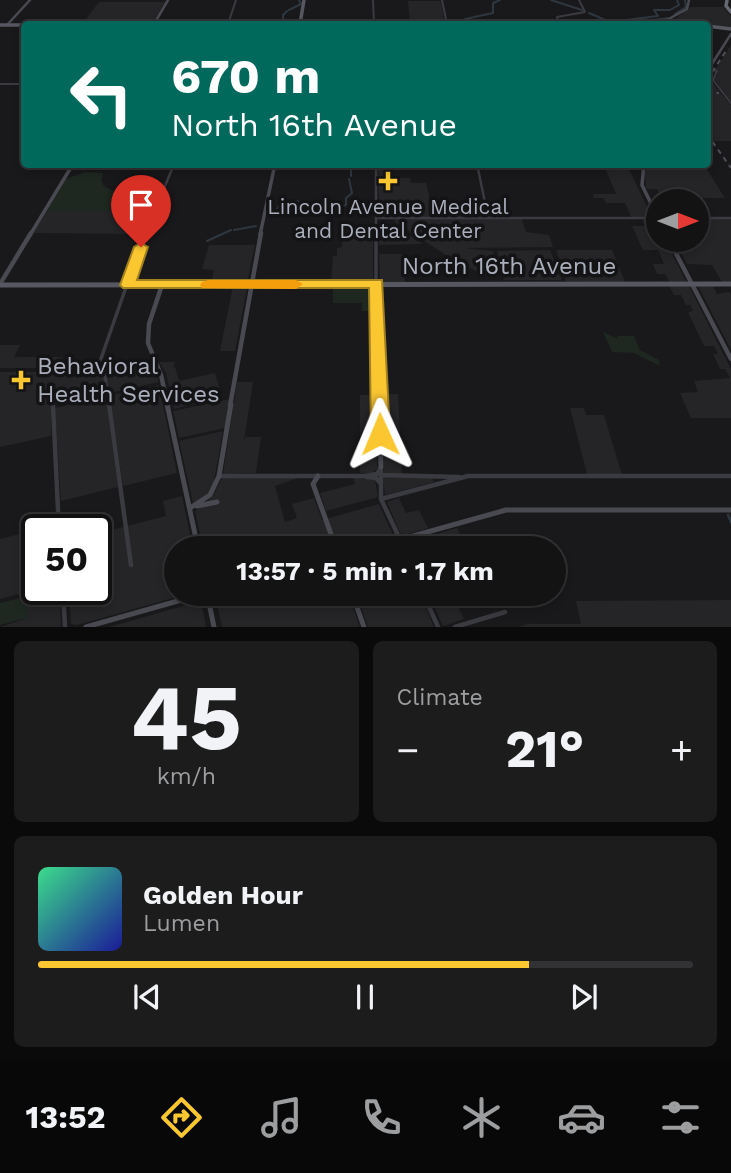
<!DOCTYPE html>
<html lang="en">
<head>
<meta charset="utf-8">
<style>
	:root { --surface:#131314; --page:#1c1c1d; --text:#f1f3f6; --muted:#9d9ea0; --line:#323234; --accent:#fbc731 }
	body { margin:0; font-family:"Work Sans",sans-serif; background:var(--page); color:var(--text); height:100vh; display:flex; flex-direction:column; font-size:26px; white-space:nowrap }
	* { box-sizing:border-box; margin:0 }
	p { font-size:23px; color:var(--muted) }
	.icon { flex:none; width:38px; height:38px; fill:none; stroke:currentColor; stroke-width:2; stroke-linecap:round; stroke-linejoin:round }
	.map { position:relative; height:627px; overflow:hidden }
	.panel { display:flex; flex-direction:column; gap:14px; padding:14px; background:#0a0a0b; flex:1 }
	.panel>* { flex:none }
	.banner { position:absolute; left:21px; top:21px; width:690px; height:147px; border-radius:7px; box-shadow:0 4px 10px #0003,0 0 0 2px var(--line); background:#00695c; color:#fff; overflow:hidden }
	.needle { width:46px; rotate:90deg }
	.controls { position:absolute; left:646px; top:189px; display:grid; gap:14px }
	.controls a { display:grid; place-items:center; width:63px; height:63px; border-radius:50%; background:var(--surface); box-shadow:0 4px 10px #0003,0 0 0 2px var(--line); font-size:35px }
	.speed { position:absolute; left:21px; top:514px; display:flex; gap:14px; font-size:35px; font-weight:700; text-align:center }
	.speed>* { display:grid; place-content:center; width:91px; height:91px; border-radius:50%; background:var(--surface); box-shadow:0 4px 10px #0003,0 0 0 2px var(--line); line-height:1 }
	.speed .limit { border:4px solid #111; border-radius:10px; background:#fff; color:#111 }
	.pin { position:absolute; display:grid; place-items:center; width:60px; height:60px; color:#fff; margin:-72px -30px; border-radius:50% 50% 50% 0; rotate:-45deg; box-shadow:0 0 7px #0007 }
	.pin .icon { rotate:45deg }
	.me { position:absolute; width:77px; margin:-38px; rotate:359deg; stroke-linejoin:round; filter:drop-shadow(0 0 5px #0008) }
	.turn { display:flex; align-items:center; gap:24px; height:147px; padding:0 35px; font-size:32px }
	.turn .icon { width:91px; height:91px; stroke-width:2.5 }
	.turn b { display:block; font-size:49px; line-height:60px }
	.big { font-size:52px; font-weight:700; line-height:1.1 }
	.panel .tile { flex:1; display:flex; flex-direction:column; justify-content:center; gap:10px; min-width:0; padding:0 24px; border-radius:10px; background:var(--page) }
	.panel .dial { align-items:center; gap:0 }
	.dial b { font-size:91px; line-height:1 }
	.song { display:flex; align-items:center; gap:21px }
	.cover { width:84px; height:84px; border-radius:10px; background:linear-gradient(135deg,hsl(150 70% 55%),hsl(240 70% 35%)) }
	.played { height:7px; border-radius:4px; background:linear-gradient(90deg,var(--accent) 75%,var(--line) 75%) }
	.keys { display:flex; justify-content:space-around; direction:ltr }
	.heat { display:flex; justify-content:space-between; align-items:center; font-size:38px; direction:ltr }
	.panel .tiles { flex:1; display:grid; gap:14px; grid-template-columns:1fr 1fr }
	.tile:last-child { grid-column:span 2 }
	.trip { position:absolute; left:164px; top:536px; width:402px; height:70px; border-radius:35px; background:var(--surface); box-shadow:0 4px 10px #0003,0 0 0 2px var(--line); font-weight:700; line-height:70px; text-align:center }
	.menu { display:flex; height:112px; justify-content:space-around; align-items:center; background:#080808; color:var(--muted) }
	.menu .icon { width:49px; height:49px }
	.menu .active { color:var(--accent) }
	.menu b { font-size:32px; color:var(--text) }
	.map>svg:first-child { display:block }
</style>
</head>
<body>
<div class="map">
<svg width="731" height="627" viewBox="0 0 731 627">
	<rect width="100%" height="100%" fill="#19191b"/>
	<path fill="#252528" d="M408,1H441L445,24H410Z
		M99,2H165L152,24H82Z
		M691,7H723L731,16V29L678,23L675,19Z
		M731,45V101L714,79L718,74L716,69Z
		M710,80L731,105V141H713L707,132V84Z
		M612,165H627L652,217H631L625,203H606L604,198H594L593,194H616L606,170H612Z
		M648,165H704L725,198H662L657,189H646L645,172Z
		M392,166V178H410L411,183H426L431,204H482L485,217H448L447,211H432V217H379L378,171L381,167Z
		M47,211H153L144,234L33,233Z
		M395,218L522,219L526,232L549,235L553,247L465,248L493,251L498,276H486L452,259L395,222Z
		M642,219H654L658,226V240H665L687,283H670L665,274H657L653,264H664L658,250H643L632,226H645Z
		M697,219H731V282H722L712,265L687,264L674,240H696Z
		M379,224H393L423,244L379,245Z
		M342,230H373V282H331L333,256H337V248L342,247Z
		M209,245H255L247,283H211L214,270L202,269Z
		M550,250L562,280H504L497,251Z
		M556,250H612L625,282H566Z
		M379,254H403L405,282H380Z
		M233,286L247,288L235,351H220Z
		M669,286H689L731,369V418H691L680,393L698,392L694,381L730,378L725,369H720L713,354H718L714,346H704L688,312L693,311L690,305H686L681,295H674Z
		M698,286H713L717,294L729,292L731,295V350Z
		M0,345H20L14,357H63L58,368H0Z
		M159,362H175L173,367H175L179,381L215,373L222,397L174,409L166,373Z
		M120,367H154L159,382L51,406V436L0,447V372H99Z
		M237,382H253L244,441L246,437H261L256,473L223,474Z
		M159,385L177,473L123,486L113,421H109L118,487L61,501L55,408Z
		M382,394H398L402,474H384Z
		M360,395H375L377,469L371,473H360Z
		M230,399L225,428L179,438L173,411Z
		M570,408H584L586,415H604L622,475L587,474Z
		M223,431L213,486L207,495L193,503L179,441Z
		M353,477L375,480L378,497L326,511L320,493L355,484Z
		M383,477H432L434,482L385,495Z
		M222,478H298L275,486L285,522L297,518L292,504L314,498L322,520L379,504L393,535L391,538L354,548H203L195,511L213,496Z
		M182,496L193,548H177V593H191L77,625L71,624L69,590H96V534L166,516L163,501Z
		M399,498L406,513L419,510L428,528L405,535L400,533L387,502Z
		M56,525L57,530H37V589L0,599V539Z
		M457,528L467,548H407L405,543Z
		M39,590H60L61,627H0L27,618V597L39,594Z
		M224,593H348L360,627H222L215,596Z
		M356,593H420L434,627H368Z
		M428,593H444L449,602L455,600L464,619L443,626Z
		M731,600V627H519L527,624H581L576,601Z
		M201,601L206,627H109L162,612Z"/>
	<path fill="#1e2720" d="M85,172L103,173C103,176 101,180 102,183C107,195 148,195 159,196L153,211H47L66,179Z
		M370,285L373,287V311H362V303H333V286Z
		M603,332L618,339L617,336H634L640,350L659,360L660,366L634,353L612,352Z
		M27,596V618L0,625V603Z"/>
	<g fill="none" stroke-linecap="round" stroke-linejoin="round">
		<path stroke="#2e3740" stroke-width="2" d="M551,0L582,10
			M289,10L301,4L299,0
			M589,13L610,22L658,16L654,10H670L679,5L677,0
			M675,14L686,7L685,0
			M631,23L668,18
			M275,24L283,21V15L287,11
			M460,24L465,19L493,13V3L500,0
			M351,166V176
			M278,207C289,198 301,200 313,207
			M339,207L346,205V198L352,193L349,179
			M316,209L327,212L336,209
			M273,215L277,209
			M234,230L256,226
			M207,241L231,230"/>
		<path stroke="#2e3740" stroke-width="2.5" d="M728,515L731,522"/>
		<path stroke="#3a3a41" stroke-width="2" d="M373,0L374,24
			M442,0L447,24
			M228,24L236,0
			M559,24L557,17L585,12L579,0
			M711,69L717,71L713,80L731,103
			M0,84H24"/>
		<path stroke="#3a3a41" stroke-width="2.5" d="M376,164V235
			M477,164L488,217
			M630,164L642,168
			M376,166L389,164
			M376,218H658
			M696,218H731
			M145,235L174,164"/>
		<path stroke="#3a3a41" stroke-width="3.5" d="M376,233V284
			M104,368L109,406
			M97,370L145,233"/>
		<path stroke="#3a3a41" stroke-width="4.5" d="M109,404L131,565
			M53,406L59,530
			M381,469V499L404,548
			M381,475L459,477
			M219,476H365L377,474L381,467
			M367,477L376,478L381,484
			M381,499L468,476H731
			M63,590L65,627
			M423,593L438,627
			M455,627L505,612"/>
		<path stroke="#484951" stroke-width="2.5" d="M154,24L168,0
			M666,24L665,21L687,9L689,0
			M7,25L30,0
			M710,67L731,34"/>
		<path stroke="#484951" stroke-width="3.5" d="M644,164L642,185L658,218
			M30,235L73,164
			M260,235L275,164"/>
		<path stroke="#484951" stroke-width="4.5" d="M669,240L731,359
			M0,284L31,233
			M376,284L379,406
			M162,285L149,324L148,343L161,375L168,406
			M230,406L261,233"/>
		<path stroke="#484951" stroke-width="5" d="M167,404L198,548
			M379,404L381,467
			M318,476L313,484L336,548
			M197,506L217,502
			M190,508L210,495L219,476L231,404
			M370,548L506,510H731
			M207,593L214,627
			M352,593L364,627
			M86,627L206,593"/>
		<path stroke="#565760" stroke-width="3.5" d="M300,24L304,0
			M395,24H407
			M651,24H702
			M0,25H24
			M707,26L731,29"/>
		<path stroke="#565760" stroke-width="5" d="M0,285L731,284"/>
		<path stroke="#656872" stroke-width="3.5" d="M727,0L726,6L731,12"/>
		<path stroke="#4d4e56" stroke-width="2" stroke-dasharray="5 4.5" stroke-linecap="butt" d="M707,80L728,48
			M707,93H719
			M707,134L731,168"/>
	</g>
	<path fill="#fbc731" stroke="#a38120" stroke-width="2" d="M141,243L148,247L137,280H382L390,434L387,439H373L371,434L369,288H123L120,285L134,247Z"/>
	<path fill="#f59e0b" d="M208,280H296L303,284L296,289L202,288L200,285L202,282Z"/>
	<g fill="#fbc731" stroke="#141416" stroke-width="2.5">
		<path d="M384.5 170.5h7v7h7v7h-7v7h-7v-7h-7v-7h7z"/>
		<path d="M17.5 369.5h7v7h7v7h-7v7h-7v-7h-7v-7h7z"/>
	</g>
	<g text-anchor="middle" dominant-baseline="central" stroke-width="7" stroke-linejoin="round" paint-order="stroke">
		<g font-size="21" fill="#abafbc" stroke="#141416">
			<text x="388" y="206">Lincoln Avenue Medical<tspan x="388" dy="24">and Dental Center</tspan></text>
		</g>
		<g font-size="24" fill="#abafbc" stroke="#141416">
			<text x="509" y="266">North 16th Avenue</text>
		</g>
		<g font-size="24" fill="#abafbc" stroke="#141416" text-anchor="start">
			<text x="37" y="366">Behavioral<tspan x="37" dy="28">Health Services</tspan></text>
		</g>
	</g>
</svg>
<div class="controls">
<a><svg class="needle" viewBox="-14 -14 28 28"><path d="M0-13l5 13h-10z" fill="#e53935"/><path d="M0 13l5-13h-10z" fill="#9d9ea0"/></svg></a>
</div>
<div class="speed"><div class="limit">50</div></div>
<div class="pin" style="left:141px;top:247px;background:#d93025"><svg class="icon" aria-label="arrive" viewBox="0 0 24 24"><path d="M6 21V4h12l-3 4 3 4H6"/></svg></div>
<svg class="me" style="left:380px;top:434px" viewBox="-20 -20 40 40"><path d="M0-17L14 15 0 8-14 15z" fill="#fbc731" stroke="#fff" stroke-width="4"/></svg>
<div class="trip">13:57 · 5 min · 1.7 km</div>
<div class="banner">
<div class="turn"><svg class="icon" aria-label="left" viewBox="0 0 24 24"><path d="M17 20v-9H6M10 6l-5 5 5 5"/></svg><div><b>670 m</b>North 16th Avenue</div></div>
</div>
</div>
<section class="panel">
<div class="tiles">
<div class="tile dial"><b>45</b><p>km/h</p></div>
<div class="tile"><p>Climate</p>
<div class="heat"><a>−</a><b class="big">21°</b><a>+</a></div>
</div>
<div class="tile">
<div class="song"><i class="cover"></i><div><b>Golden Hour</b><p>Lumen</p></div></div>
<div class="played"></div>
<div class="keys"><svg class="icon" aria-label="previous" viewBox="0 0 24 24"><path d="M18 5L8 12l10 7zM5 5v14"/></svg><svg class="icon" aria-label="pause" viewBox="0 0 24 24"><path d="M8 5v14M16 5v14"/></svg><svg class="icon" aria-label="next" viewBox="0 0 24 24"><path d="M6 5l10 7-10 7zM19 5v14"/></svg></div>
</div>
</div>
</section>
<nav class="menu">
<b>13:52</b>
<svg class="icon active" aria-label="directions" viewBox="0 0 24 24"><path d="M12 3l9 9-9 9-9-9zM9 14v-3h6M13 9l2 2-2 2"/></svg>
<svg class="icon" aria-label="music" viewBox="0 0 24 24"><path d="M9 18V5l10-2v13"/><circle cx="6" cy="18" r="3"/><circle cx="16" cy="16" r="3"/></svg>
<svg class="icon" aria-label="phone" viewBox="0 0 24 24"><path d="M5 4h4l2 5-3 2q2 4 5 5l2-3 5 2v4C11 20 4 13 5 4z"/></svg>
<svg class="icon" aria-label="climate" viewBox="0 0 24 24"><path d="M12 3v18M4 7l16 10M4 17L20 7"/></svg>
<svg class="icon" aria-label="car" viewBox="0 0 24 24"><path d="M5 17H2v-5l4-1 3-4h7l3 4 3 1v5h-3M9 17h6M6 11h13"/><circle cx="7" cy="17" r="2"/><circle cx="17" cy="17" r="2"/></svg>
<svg class="icon" aria-label="filters" viewBox="0 0 24 24"><path d="M4 7h16M4 17h16"/><circle cx="9" cy="7" r="2"/><circle cx="15" cy="17" r="2"/></svg>
</nav>
</body>
</html>
